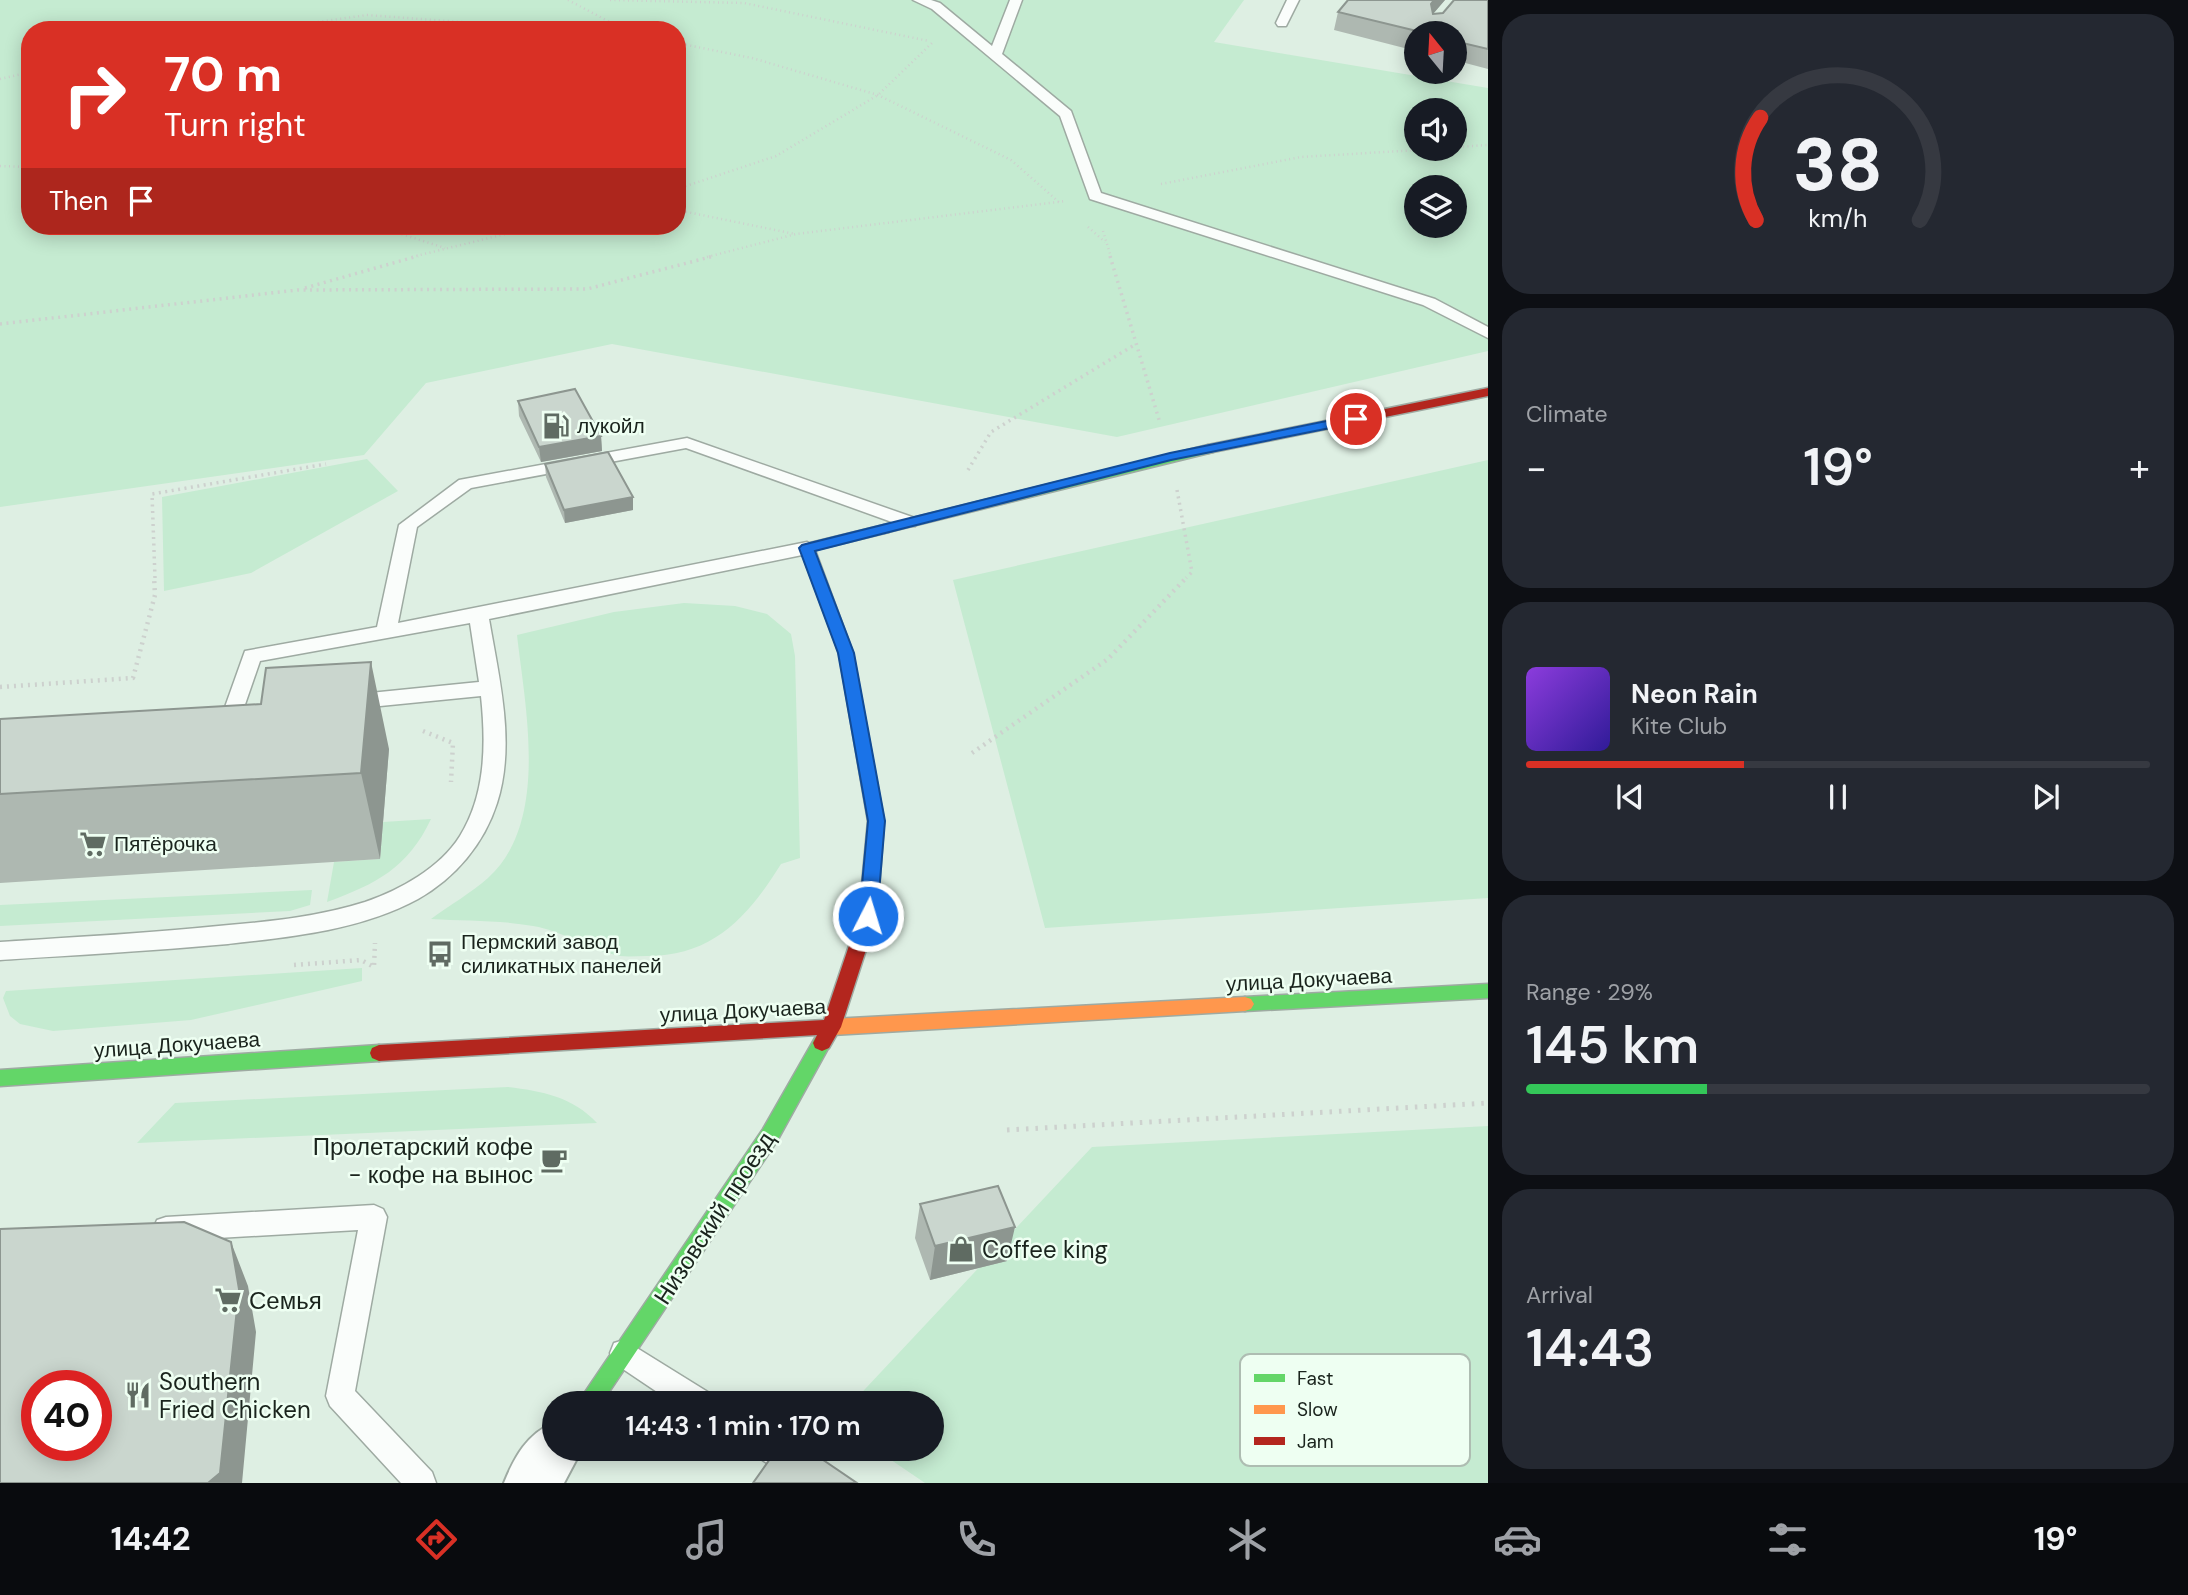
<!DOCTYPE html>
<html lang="en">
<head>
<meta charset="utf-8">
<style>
	:root { --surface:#171b24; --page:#242831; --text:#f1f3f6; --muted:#9ea1a6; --line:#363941; --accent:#d93025 }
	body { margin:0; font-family:"DM Sans",sans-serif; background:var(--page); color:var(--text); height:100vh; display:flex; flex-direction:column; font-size:26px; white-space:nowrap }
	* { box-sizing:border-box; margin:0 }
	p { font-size:23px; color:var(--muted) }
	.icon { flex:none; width:38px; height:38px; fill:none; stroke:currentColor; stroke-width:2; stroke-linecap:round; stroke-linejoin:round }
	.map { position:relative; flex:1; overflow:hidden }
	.details { display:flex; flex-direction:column; gap:14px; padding:14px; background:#0d0f14; width:700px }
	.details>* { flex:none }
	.hud { position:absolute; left:21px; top:21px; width:665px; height:214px; border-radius:28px; box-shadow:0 4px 18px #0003; background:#d93025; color:#fff; overflow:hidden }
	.needle { width:46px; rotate:342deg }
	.fabs { position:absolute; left:1404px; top:21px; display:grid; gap:14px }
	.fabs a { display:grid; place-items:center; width:63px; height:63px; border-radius:50%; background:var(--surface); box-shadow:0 4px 18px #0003; font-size:35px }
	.speed { position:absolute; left:21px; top:1370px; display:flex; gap:14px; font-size:35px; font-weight:700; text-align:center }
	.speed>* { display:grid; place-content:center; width:91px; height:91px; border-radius:50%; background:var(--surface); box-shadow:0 4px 18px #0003; line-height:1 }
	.speed .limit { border:10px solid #d22; background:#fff; color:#111 }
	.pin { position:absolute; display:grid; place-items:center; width:60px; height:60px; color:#fff; margin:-30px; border:4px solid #fff; border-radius:50%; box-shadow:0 2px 7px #0007 }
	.me { position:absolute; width:77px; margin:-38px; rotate:5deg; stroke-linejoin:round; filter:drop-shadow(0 0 5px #0008) }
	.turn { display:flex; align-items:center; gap:24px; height:147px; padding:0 28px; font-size:32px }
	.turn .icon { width:91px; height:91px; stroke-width:2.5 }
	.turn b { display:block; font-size:49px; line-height:60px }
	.then { display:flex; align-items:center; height:66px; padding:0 28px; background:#0003; gap:14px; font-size:26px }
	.big { font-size:52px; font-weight:600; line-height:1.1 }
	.details .card { flex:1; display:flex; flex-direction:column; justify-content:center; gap:10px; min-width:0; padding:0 24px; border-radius:28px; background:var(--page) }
	.details .dial { align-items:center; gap:0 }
	.dial svg { height:182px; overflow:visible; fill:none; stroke:var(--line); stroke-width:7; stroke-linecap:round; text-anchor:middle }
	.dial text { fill:var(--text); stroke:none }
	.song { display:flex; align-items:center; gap:21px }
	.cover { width:84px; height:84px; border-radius:10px; background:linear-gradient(135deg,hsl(270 70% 55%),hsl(250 70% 35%)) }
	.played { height:7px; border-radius:4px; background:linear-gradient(90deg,var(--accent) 35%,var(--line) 35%) }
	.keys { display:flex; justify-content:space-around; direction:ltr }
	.heat { display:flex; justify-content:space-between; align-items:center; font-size:38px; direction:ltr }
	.charge { height:10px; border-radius:5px; background:linear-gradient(90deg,#34c759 29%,var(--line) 0) }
	.trip { position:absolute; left:542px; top:1391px; width:402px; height:70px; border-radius:35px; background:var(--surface); box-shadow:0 4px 18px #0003; font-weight:600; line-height:70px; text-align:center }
	.dock { display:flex; height:112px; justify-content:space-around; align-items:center; background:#090b0e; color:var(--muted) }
	.dock .icon { width:49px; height:49px }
	.dock .active { color:var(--accent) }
	.dock b { font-size:32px; color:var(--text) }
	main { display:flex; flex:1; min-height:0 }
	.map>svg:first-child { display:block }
</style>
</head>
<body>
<main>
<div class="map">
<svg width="1488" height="1483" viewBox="0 0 1488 1483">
	<rect width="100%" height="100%" fill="#deefe3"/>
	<path fill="#c5ebd1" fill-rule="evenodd" d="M0,0H1244L1214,42L1488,88V351L1117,437L612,344L426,383L364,455L0,507ZM30,30H677V226H30ZM1416,110H1454V149H1416ZM1416,187H1454V226H1416Z
		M367,459L398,491L251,573L164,591L162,497Z
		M1488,460V898L1045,928L953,580Z
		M684,603L735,606L767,614L791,634L795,656L800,858L781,864C748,917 713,956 647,956C638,956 628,957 620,956C590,950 563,931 533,926C500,920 464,921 431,919C450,905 471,893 488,878C550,822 525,707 517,635L614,612Z
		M431,819C408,868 376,884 327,902L334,862L380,859L383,822Z
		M312,890L310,905L290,911L0,926V905Z
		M362,968V981L191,1020L53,1031L20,1024L10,1016L3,998L6,991Z
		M508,1087C542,1091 573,1097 597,1123L137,1143L175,1103Z
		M1488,1126V1483H925L875,1449H933V1404H851L1092,1147Z"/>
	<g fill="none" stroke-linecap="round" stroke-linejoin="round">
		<g stroke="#9eaaa2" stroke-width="3">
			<path id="lane" d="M913,0H931L940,3L992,46L1010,0H1022L1002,54L1071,111L1101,193L1435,299L1488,327V338L1423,305L1090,199L1060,116L932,9Z
				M1287,0H1299L1286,26H1278L1276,23Z
				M687,438L915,518L918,522L915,526H903L686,448L471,488L417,527L398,623L807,542L816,548L807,554L489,619C499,678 516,744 497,803C484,844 455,878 418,899C361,930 291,937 228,944C152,951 76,955 0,960V942C76,937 153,933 229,925C275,921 321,916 365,902C400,890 440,868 460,836C486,794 486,743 481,696L350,709L343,707L340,702L343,697L350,695L479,682L470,623L260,661L240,719L215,722L208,720L205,715L208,710L225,707L245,651L377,627L399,525L459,480Z
				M374,1205L383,1209L387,1217L355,1391L432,1472L436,1483H401L330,1406L326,1396L358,1230L166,1241L157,1238L153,1229L157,1220L166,1217Z
				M624,1340L711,1394L715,1404H675L614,1363L610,1353L614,1343Z
				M756,1449H797L834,1472L838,1483H796L761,1459Z"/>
		</g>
		<g stroke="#9eaaa2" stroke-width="4">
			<path id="street" d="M555,1422V1449H582L564,1483H504C515,1456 527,1434 555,1422Z"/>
		</g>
		<g stroke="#9eaaa2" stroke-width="3">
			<path id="fast" d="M1208,445L1213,446V452L884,533L877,529L884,525Z
				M1488,984V998L1245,1011L1239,1009L1236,1004L1239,999L1245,997Z
				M822,1035L829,1038L831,1043L777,1141L601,1404H577L763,1129L815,1038Z
				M379,1045L386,1048L388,1053L386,1058L379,1061L0,1086V1070Z"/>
		</g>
		<g stroke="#9eaaa2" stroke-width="3">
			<path id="slow" d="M1245,997L1251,999L1254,1004L1251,1009L1245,1011L832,1035L826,1032L823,1027L826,1022L832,1019Z"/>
		</g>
		<g stroke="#9eaaa2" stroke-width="3">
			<path id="jam" d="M1488,388V396L1208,453L1201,449L1208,445Z
				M884,525L891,529L889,532L815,550L853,653L884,821L877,916L841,1027L829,1048L822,1051L815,1048L813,1043L817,1035L379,1061L372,1058L370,1053L372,1048L379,1045L824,1020L859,916L868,821L839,653L800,548L802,545Z"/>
		</g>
		<path stroke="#cdd1ce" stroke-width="2.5" stroke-dasharray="1 3.5" stroke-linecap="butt" d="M568,0L625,30
			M610,0L744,3L929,41
			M260,30L367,15L570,30
			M677,43L752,58L878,95L1011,160L1060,203
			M0,79L30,72
			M1454,147L1488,145
			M0,166L30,167
			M1161,184L1301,157L1434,149
			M677,189L776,156L878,95L933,42
			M677,210L795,234
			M376,226L445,248
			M1088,227L1105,242
			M1103,231L1111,257
			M412,257L538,226
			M707,257L796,234L1066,201"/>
		<path stroke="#cdd1ce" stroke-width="3.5" stroke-dasharray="2 4.5" stroke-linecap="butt" d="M1110,256L1160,423
			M305,288L418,256
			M0,324L298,290L587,289L714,256
			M968,470L991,432L1136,344
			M1177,490L1192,572L1186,578
			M155,578L152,494L326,464"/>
		<path stroke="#cdd1ce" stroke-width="4.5" stroke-dasharray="2 5" stroke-linecap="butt" d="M0,687L133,678L155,595L154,577
			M423,731L453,743L451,782
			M972,753L1108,659L1187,577
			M294,965L361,960L374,967L375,943"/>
		<path stroke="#cdd1ce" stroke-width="5" stroke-dasharray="2.5 7" stroke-linecap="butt" d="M1007,1130L1488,1103"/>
		<use href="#lane" fill="#fafdfb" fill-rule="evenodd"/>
		<use href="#street" fill="#fafdfb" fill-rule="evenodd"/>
		<use href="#fast" fill="#63d668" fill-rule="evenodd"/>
		<use href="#slow" fill="#ff974d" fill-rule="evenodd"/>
		<use href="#jam" fill="#b3261e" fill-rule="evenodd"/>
	</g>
	<path fill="#aeb8b1" d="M1348,0H1445L1433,14L1443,13L1488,0V69L1454,60V33H1416V51L1334,30L1338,12Z
		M518,401L601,436L602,451L541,462L519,416Z
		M545,464L633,510L565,523L546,477Z
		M0,719L389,749L380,859L0,883Z
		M920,1204L1007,1261L930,1280L915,1238Z"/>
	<path fill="#8d9690" d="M1434,0H1445L1426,22L1431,4Z
		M601,436L602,451L541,462L539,447Z
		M633,497V510L565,523L564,510Z
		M371,662L389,749L380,859L361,773Z
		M1015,1227L1007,1261L930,1280L935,1246Z
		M231,1242L248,1286L256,1332L242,1483H208Z"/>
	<path fill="#cad6ce" stroke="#8d9690" stroke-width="2" fill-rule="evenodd" d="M1348,0H1434L1431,4L1433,14L1443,13L1454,0H1488V49L1454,41V33H1425L1338,12Z
		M575,389L601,436L539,447L518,401Z
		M608,452L633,497L564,510L545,464Z
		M371,662L361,773L0,794V719L261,704L266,668Z
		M998,1186L1015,1227L935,1246L920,1204Z
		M184,1222L231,1242L239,1289L220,1473L208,1483H0V1229ZM37,1386H96V1446H37Z
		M777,1449H807L857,1483H753Z"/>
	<path fill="#1a73e8" stroke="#114b97" stroke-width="2" d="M1356,415L1362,419L1360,422L1171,460L815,551L854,653L885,821L877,916L874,921H862L859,916L868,821L838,653L799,548L802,545L1170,453Z"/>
	<defs>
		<g id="fuel-bare" transform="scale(2.1)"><path d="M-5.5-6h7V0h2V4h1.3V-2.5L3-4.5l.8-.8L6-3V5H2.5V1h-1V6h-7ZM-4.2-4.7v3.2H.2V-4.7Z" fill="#5f6b62" stroke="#eefff2" stroke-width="2.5" paint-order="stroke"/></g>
		<g id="supermarket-bare" transform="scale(2.1)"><path d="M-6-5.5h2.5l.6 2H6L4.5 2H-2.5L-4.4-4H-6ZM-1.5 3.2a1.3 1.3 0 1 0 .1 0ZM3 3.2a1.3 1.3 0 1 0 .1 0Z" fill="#5f6b62" stroke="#eefff2" stroke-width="2.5" paint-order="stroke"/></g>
		<g id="bus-bare" transform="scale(2.1)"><path d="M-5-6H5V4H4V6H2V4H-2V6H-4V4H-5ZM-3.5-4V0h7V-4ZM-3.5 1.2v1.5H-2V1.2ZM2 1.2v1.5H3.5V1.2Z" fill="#5f6b62" stroke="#eefff2" stroke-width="2.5" paint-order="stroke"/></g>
		<g id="cafe-bare" transform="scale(2.1)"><path d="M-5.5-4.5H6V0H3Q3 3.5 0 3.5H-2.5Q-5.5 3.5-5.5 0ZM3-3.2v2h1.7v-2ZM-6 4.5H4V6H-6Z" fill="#5f6b62" stroke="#eefff2" stroke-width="2.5" paint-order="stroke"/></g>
		<g id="shop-bare" transform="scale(2.1)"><path d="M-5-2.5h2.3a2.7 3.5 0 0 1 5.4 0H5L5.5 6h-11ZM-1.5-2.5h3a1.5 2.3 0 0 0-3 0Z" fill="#5f6b62" stroke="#eefff2" stroke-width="2.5" paint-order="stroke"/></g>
		<g id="restaurant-bare" transform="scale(2.1)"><path d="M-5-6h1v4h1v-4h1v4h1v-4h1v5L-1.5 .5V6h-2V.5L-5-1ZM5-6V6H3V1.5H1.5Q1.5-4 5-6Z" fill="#5f6b62" stroke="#eefff2" stroke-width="2.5" paint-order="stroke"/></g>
	</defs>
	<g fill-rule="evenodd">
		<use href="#fuel-bare" x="556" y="426"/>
		<use href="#supermarket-bare" x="93" y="844"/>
		<use href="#bus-bare" x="440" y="954"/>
		<use href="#cafe-bare" x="554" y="1160"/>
		<use href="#shop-bare" x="961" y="1249"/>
		<use href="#supermarket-bare" x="228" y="1300"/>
		<use href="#restaurant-bare" x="138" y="1395"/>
	</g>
	<g text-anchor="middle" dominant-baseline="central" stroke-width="5" stroke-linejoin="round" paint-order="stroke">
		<g font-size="21" fill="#1a241d" stroke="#eefff2" text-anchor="start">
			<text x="577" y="426">лукойл</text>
			<text x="114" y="844">Пятёрочка</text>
			<text x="461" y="942">Пермский завод<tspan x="461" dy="24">силикатных панелей</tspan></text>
		</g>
		<g font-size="21" fill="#1a241d" stroke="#eefff2">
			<text transform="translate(1309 980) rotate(-3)">улица Докучаева</text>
			<text transform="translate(743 1011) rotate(-3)">улица Докучаева</text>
			<text transform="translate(177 1045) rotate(-4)">улица Докучаева</text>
		</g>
		<g font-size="24" fill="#1a241d" stroke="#eefff2" text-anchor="start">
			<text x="533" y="1146" text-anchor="end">Пролетарский кофе<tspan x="533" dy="28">- кофе на вынос</tspan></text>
			<text x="982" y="1249">Coffee king</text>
			<text x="249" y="1300">Семья</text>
			<text x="159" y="1381">Southern<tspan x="159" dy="28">Fried Chicken</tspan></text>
		</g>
		<g font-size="24" fill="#1a241d" stroke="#eefff2">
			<text transform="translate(714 1218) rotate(-57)">Низовский проезд</text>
		</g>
	</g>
	<rect x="1240" y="1354" width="230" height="112" rx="10" fill="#eefff2" stroke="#aebdb2" stroke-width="2"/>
	<rect x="1254" y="1374" width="31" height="8" fill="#63d668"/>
	<rect x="1254" y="1405" width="31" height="9" fill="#ff974d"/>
	<rect x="1254" y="1437" width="31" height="8" fill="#b3261e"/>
	<g font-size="19" fill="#1a241d">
		<text x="1297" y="1385">Fast</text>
		<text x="1297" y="1416">Slow</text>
		<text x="1297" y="1448">Jam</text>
	</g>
</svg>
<div class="fabs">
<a><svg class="needle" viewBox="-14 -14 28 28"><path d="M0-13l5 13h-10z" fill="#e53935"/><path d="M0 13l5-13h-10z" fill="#9ea1a6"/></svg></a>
<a><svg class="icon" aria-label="sound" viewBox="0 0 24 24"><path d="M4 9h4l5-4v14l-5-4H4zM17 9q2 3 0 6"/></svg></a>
<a><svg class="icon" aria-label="layers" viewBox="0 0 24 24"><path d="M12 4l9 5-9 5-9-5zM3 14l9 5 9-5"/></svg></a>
</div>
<div class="speed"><div class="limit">40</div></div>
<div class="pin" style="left:1356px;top:419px;background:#d93025"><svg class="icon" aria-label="arrive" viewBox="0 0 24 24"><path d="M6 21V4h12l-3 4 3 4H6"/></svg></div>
<svg class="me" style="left:868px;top:916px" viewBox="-20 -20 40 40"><circle r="17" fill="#1a73e8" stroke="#fff" stroke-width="3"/><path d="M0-11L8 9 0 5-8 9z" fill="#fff"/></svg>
<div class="trip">14:43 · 1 min · 170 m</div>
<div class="hud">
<div class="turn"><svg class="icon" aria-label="right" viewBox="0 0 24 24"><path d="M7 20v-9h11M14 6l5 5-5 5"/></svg><div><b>70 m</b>Turn right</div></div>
<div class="then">Then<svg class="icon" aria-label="arrive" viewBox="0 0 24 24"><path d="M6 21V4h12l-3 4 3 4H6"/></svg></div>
</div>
</div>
<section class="details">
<div class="card dial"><svg viewBox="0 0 100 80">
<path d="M14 69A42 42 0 1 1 86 69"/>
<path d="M14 69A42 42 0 0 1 16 24" stroke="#d93025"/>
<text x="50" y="56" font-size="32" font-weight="700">38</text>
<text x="50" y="72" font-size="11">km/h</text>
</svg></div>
<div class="card"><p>Climate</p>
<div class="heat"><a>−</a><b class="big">19°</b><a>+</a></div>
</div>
<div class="card">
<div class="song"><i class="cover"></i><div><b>Neon Rain</b><p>Kite Club</p></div></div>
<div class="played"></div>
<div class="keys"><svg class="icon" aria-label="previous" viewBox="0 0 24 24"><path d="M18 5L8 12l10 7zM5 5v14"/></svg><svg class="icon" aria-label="pause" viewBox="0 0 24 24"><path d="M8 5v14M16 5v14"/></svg><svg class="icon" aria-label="next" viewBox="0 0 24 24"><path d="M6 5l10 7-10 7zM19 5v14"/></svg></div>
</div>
<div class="card"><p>Range · 29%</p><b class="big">145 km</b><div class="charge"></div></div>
<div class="card"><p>Arrival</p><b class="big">14:43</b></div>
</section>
</main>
<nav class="dock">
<b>14:42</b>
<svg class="icon active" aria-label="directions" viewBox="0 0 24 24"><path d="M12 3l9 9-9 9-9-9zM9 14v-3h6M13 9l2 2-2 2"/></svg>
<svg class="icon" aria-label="music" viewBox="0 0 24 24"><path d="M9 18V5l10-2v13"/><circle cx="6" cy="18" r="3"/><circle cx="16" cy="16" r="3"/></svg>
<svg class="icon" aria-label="phone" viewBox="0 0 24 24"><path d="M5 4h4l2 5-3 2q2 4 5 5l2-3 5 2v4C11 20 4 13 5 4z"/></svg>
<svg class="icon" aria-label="climate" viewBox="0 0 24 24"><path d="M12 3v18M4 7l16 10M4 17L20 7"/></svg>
<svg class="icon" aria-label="car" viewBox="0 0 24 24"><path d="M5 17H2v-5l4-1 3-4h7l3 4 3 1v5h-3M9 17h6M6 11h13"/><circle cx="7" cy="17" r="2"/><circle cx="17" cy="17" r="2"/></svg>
<svg class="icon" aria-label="filters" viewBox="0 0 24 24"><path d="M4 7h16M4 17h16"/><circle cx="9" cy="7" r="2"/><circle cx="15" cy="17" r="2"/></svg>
<b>19°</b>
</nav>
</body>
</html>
